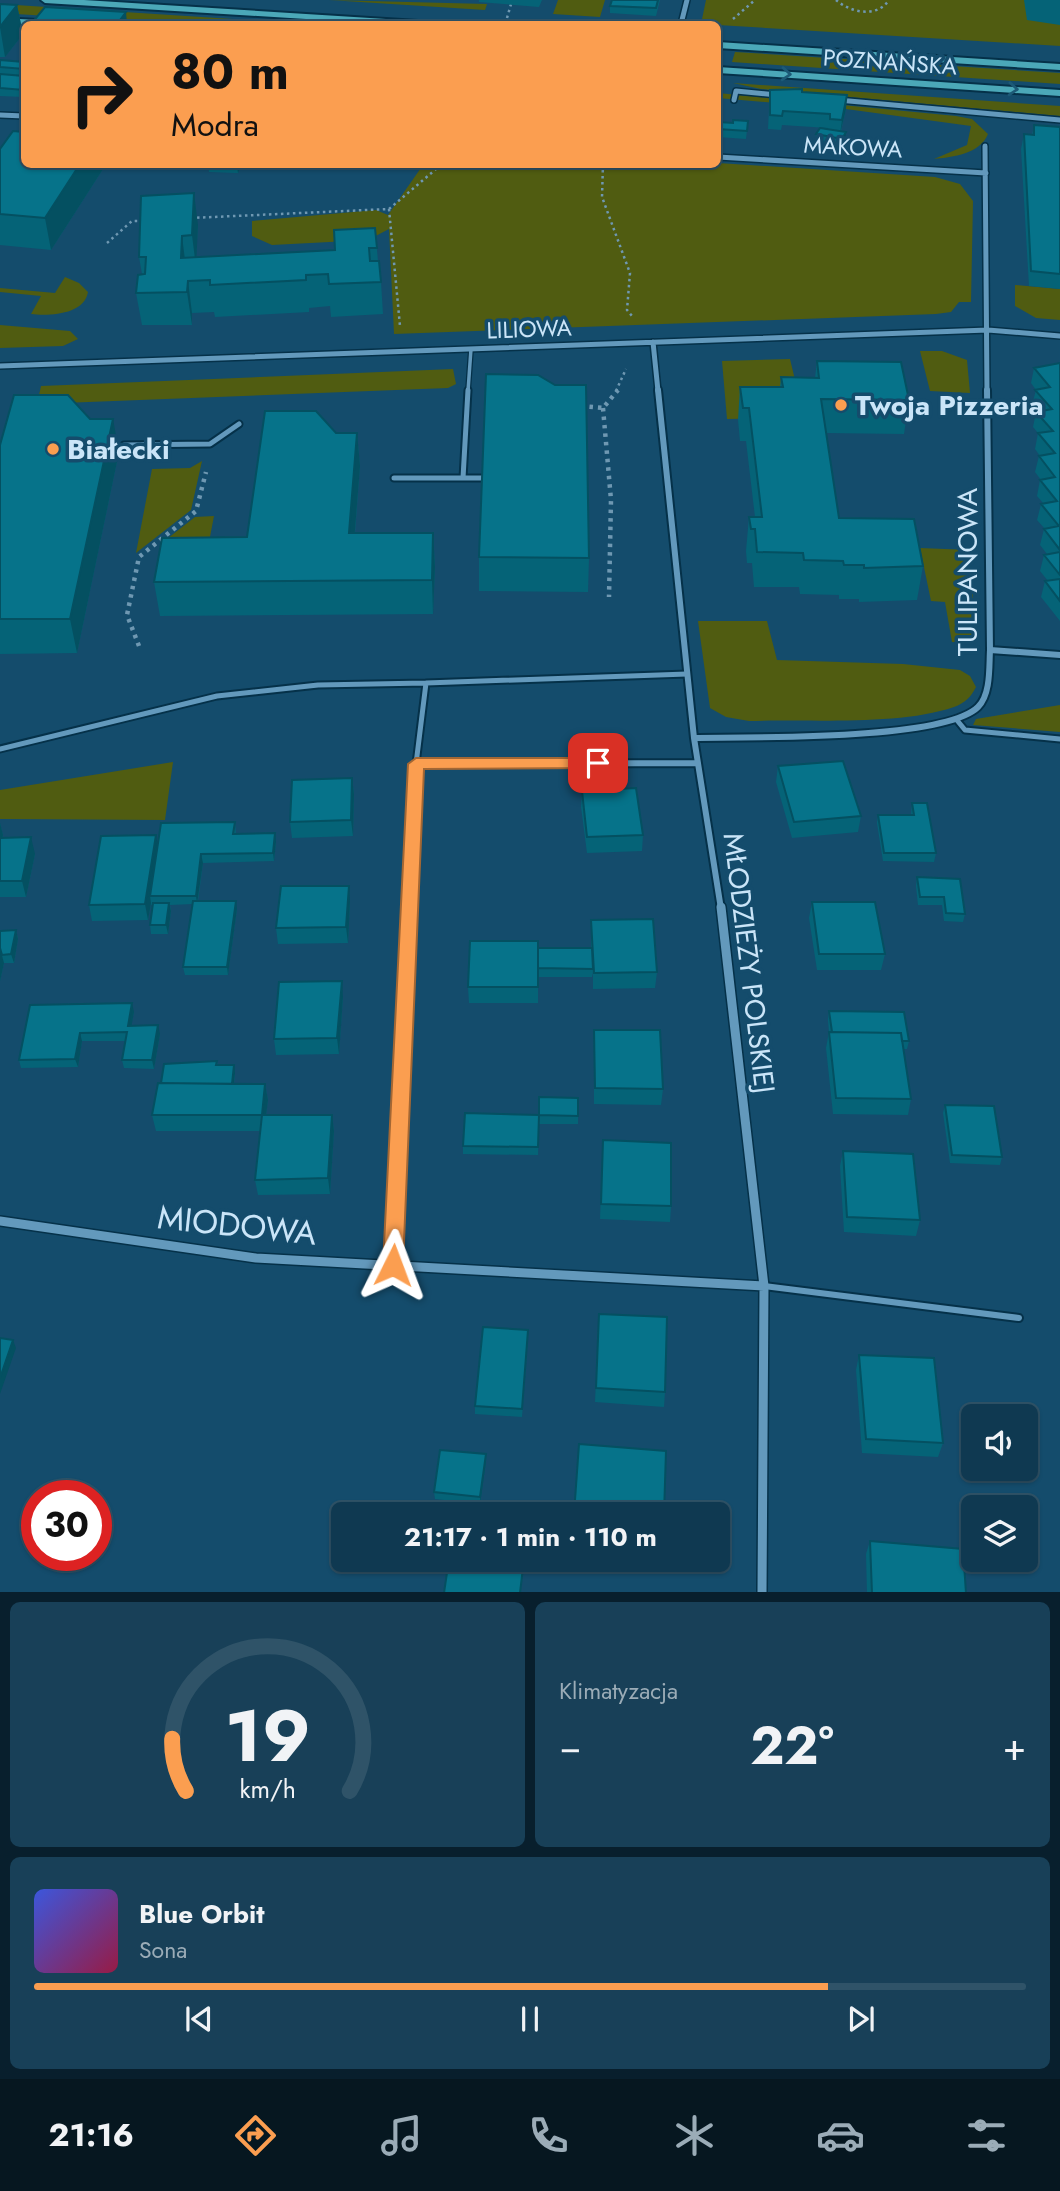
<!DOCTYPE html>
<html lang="pl">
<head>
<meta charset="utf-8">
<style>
	:root { --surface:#0f3951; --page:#184058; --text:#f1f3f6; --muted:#9bacb7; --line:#2f5368; --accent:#fb9e50 }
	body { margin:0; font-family:Jost,sans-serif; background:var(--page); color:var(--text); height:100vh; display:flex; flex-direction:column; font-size:26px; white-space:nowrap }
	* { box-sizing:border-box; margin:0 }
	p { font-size:23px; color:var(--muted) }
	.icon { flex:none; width:38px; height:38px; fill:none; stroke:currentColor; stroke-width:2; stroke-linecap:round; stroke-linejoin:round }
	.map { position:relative; height:1592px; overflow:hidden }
	.details { display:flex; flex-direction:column; gap:10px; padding:10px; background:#081f2d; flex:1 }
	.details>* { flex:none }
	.hud { position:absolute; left:21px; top:21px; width:700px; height:147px; border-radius:10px; box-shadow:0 2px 5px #0004,0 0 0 2px var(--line); background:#fb9e50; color:#111; overflow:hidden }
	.controls { position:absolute; left:961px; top:1404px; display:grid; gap:14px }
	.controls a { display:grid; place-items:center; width:77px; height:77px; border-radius:10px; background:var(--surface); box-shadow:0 2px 5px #0004,0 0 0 2px var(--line); font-size:35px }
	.speed { position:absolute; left:21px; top:1480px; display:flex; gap:14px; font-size:35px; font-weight:700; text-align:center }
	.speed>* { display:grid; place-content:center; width:91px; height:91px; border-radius:50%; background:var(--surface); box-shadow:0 2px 5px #0004,0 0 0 2px var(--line); line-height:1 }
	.speed .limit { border:10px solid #d22; background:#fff; color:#111 }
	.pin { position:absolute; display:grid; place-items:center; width:60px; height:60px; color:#fff; margin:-30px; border-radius:14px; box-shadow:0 4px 10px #0006 }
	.me { position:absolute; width:77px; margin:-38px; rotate:3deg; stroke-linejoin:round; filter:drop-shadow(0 0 5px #0008) }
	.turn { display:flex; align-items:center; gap:24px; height:147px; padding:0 35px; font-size:32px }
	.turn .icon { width:91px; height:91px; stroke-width:2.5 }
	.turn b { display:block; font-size:49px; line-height:60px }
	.big { font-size:52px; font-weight:700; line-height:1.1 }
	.details .card { flex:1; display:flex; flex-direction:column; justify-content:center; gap:10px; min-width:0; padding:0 24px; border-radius:10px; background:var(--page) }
	.details .dial { align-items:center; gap:0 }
	.dial svg { height:182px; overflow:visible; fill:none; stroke:var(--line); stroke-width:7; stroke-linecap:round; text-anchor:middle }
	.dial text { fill:var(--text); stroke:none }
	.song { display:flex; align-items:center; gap:21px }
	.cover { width:84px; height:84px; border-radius:10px; background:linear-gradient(135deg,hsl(230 70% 55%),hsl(340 70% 35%)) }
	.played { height:7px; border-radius:4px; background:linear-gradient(90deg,var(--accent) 80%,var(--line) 80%) }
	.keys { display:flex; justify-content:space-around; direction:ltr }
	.heat { display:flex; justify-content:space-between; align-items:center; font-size:38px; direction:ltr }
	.details .tiles { flex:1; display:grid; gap:10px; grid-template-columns:1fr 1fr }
	.card:last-child { grid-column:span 2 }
	.trip { position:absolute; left:331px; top:1502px; width:399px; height:70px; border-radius:10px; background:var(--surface); box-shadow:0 2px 5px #0004,0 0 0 2px var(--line); font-weight:700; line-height:70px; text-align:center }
	.tabs { display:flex; height:112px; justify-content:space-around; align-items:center; background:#061720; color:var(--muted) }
	.tabs .icon { width:49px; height:49px }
	.tabs .current { color:var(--accent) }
	.tabs b { font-size:32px; color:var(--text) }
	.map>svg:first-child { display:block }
</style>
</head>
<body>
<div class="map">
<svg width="1060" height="1593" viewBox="0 0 1060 1593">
	<rect width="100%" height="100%" fill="#144c6c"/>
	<path fill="#505c11" d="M329,0L487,4L485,10Z
		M558,0H605L600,17L553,14Z
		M706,0H1060V46L701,24Z
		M0,4L309,24H176L0,13Z
		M735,52L1060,73V84L732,62Z
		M733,83L1060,106V116L761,89Z
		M718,93L956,116L972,119L988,134C980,154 953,157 934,159L967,145L971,126L846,109L718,98Z
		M718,163L935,177L960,184L973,201L971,302H959L951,312L936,314L394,334L389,229L368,240L272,245L252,236V221L376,210L388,215L423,165Z
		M65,277L79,283L88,292C84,315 49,316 31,314L41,296L0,292V288L55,293Z
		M1015,285L1060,289V320L1036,318L1015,306Z
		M0,325L70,331L78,339L63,346L0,348Z
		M920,351H942L967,360L970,393L930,391Z
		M790,359L802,409L776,418L727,419L722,361Z
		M453,369L456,384L448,388L37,404L41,386Z
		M202,461L191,510L136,553L152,469L190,468Z
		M214,516L209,542H163L195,517Z
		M920,548L970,550L976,643L952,642L945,602L931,601Z
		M698,621H767L777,660L903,664L960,670L970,676L976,687C971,697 965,703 954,707C899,726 809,719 749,721L726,717L710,708Z
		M1060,705V732L973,725L976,719Z
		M173,762L165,820L0,819V790Z"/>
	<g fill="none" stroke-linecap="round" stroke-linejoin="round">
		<g stroke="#053149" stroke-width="6">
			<path id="service-far2" d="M468,391L471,349"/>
		</g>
		<g stroke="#053149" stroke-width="9">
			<path id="service-far1" d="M468,390L463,478H484
				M124,445L210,444L239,424
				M394,478H463
				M426,683L687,674
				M956,719L965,730L1060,739
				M0,749L217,696L318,685L426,683L416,764"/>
		</g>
		<g stroke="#053149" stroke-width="10">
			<path id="service" d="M764,1286L1019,1318"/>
		</g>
		<g stroke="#053149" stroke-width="8">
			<path id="minor-far2" d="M681,24L687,0
				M734,100L736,91L777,95
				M838,100L1060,120
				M0,115L24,116
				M985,146L987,391
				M718,157L986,173
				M653,342L658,391
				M0,366L988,330L1060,336"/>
		</g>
		<g stroke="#053149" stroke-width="10">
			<path id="minor-far1" d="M658,390L694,738L721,909
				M990,650L1060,655
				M694,738C747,737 943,741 978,707C991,694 989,667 990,650L987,390
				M409,909L416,764L698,763"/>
		</g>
		<g stroke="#053149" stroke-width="12">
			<path id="minor" d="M721,907L764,1286L762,1593
				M0,1221L256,1258L764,1286
				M393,1265L409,907"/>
		</g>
		<g stroke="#053149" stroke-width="4">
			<path id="secondary" d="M41,0H84L418,21L422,24H386L45,3Z
				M0,18L58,21L62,24H0Z
				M718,42L1060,64V70L718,48Z
				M718,67L1060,90V96L718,73Z"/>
		</g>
		<path stroke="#6f98b2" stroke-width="2.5" stroke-dasharray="2.5 3.5" stroke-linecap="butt" d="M836,0C851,13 877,18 889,0
			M507,18L511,4
			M733,19L755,0
			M603,164L602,197L630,273L627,310L632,316
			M389,209L442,164
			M191,218L389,209L400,326
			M107,243L132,221H144
			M616,391L626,369"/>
		<path stroke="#6f98b2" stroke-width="4.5" stroke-dasharray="3.5 5" stroke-linecap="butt" d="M581,406L603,408L618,390
			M603,408L611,500L609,597
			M139,646L127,615L139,557L196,511L206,472"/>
		<use href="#service-far2" stroke="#6399bc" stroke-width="3.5"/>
		<use href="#service-far1" stroke="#6399bc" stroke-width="5"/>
		<use href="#service" stroke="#6399bc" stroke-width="6"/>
		<use href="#minor-far2" stroke="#6399bc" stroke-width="5"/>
		<use href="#minor-far1" stroke="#6399bc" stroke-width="6"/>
		<use href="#minor" stroke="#6399bc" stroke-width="9"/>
		<use href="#secondary" fill="#4ba8b8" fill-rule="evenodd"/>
	</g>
	<path fill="#056377" d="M479,0H542L539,7L479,2Z
		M660,0L656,16L610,13V6Z
		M1024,0H1060V25L1027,20Z
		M0,4L17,5L23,34L5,57H0Z
		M0,60L24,62V97L0,96Z
		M770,90L802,92L846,109L841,131L845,140L842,146L815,142L816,134L828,129V128L782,125L781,130L768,129Z
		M748,121L746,139L718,137V122L733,123Z
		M1034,125L1060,127V289L1029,286L1021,149L1024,134L1032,135Z
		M0,149L24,164H102L103,169L51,250L0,245Z
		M208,164H242L238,173L209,172Z
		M198,225L196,257L335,250L375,228L378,261L381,282L383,314L331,317L330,306L309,308V312L215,317L214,312L192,313V325H142L136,293L142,274L139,257Z
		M817,361L909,400L904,434L826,433L839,518L923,566L917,600L859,602V599H839V595L800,594L799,587H754L752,563H747L746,551L749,517H755L746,441H740L738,420L740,387H780L781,377L815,378Z
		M1060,363V621L1041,597L1045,581H1048L1040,571L1044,555L1047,554L1040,545L1044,529H1045L1037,520L1041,504L1043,503L1037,496L1040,480H1041L1035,472L1039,456H1040L1035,449L1038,433L1033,427L1036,412L1038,411L1032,405L1036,390L1031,383L1034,368Z
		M336,433H357L360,466L355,533H433L435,567L433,614L160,616L154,582L247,537Z
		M0,445L119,452L77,653L0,654Z
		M479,557L589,558L588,592L479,591Z
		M778,766L861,816L858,832L792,838L776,782Z
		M352,778L354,794L353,836L292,838L290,822Z
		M582,791L643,835L642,851L587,853L581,807Z
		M912,803L936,853L934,862L883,861L877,823L878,815H911Z
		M235,822L236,834L276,842L274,861L203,863L198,901L237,909L228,975H185L183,967L193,904L170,905L171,911L168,934H151L150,925L152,905H151V903L148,920L92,921L89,905L158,844Z
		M0,823L3,835V838L35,854L26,897H0Z
		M917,877L965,914L963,922L944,921L942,905H918L916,886Z
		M350,902L348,943L278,944L276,928Z
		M812,902L885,954L881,970H817L809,918Z
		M591,920L657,972L655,988L593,989V972L592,977H538V1003H469L468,987L538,948H591Z
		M16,930L18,939L14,963H4L0,981V931Z
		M343,997L339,1054L276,1055L274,1039Z
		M30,1005L134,1012L131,1026L160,1034L154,1069L124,1068L122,1060L125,1041H82L78,1067L21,1068L19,1060Z
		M829,1011L909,1041L907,1049H904L911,1099L908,1115L833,1114L826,1048L829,1032L828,1020Z
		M594,1030L663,1089L661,1105L594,1104Z
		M217,1061L218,1065L235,1073L234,1084H265L268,1100L266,1115H332L334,1131L330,1194L258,1195L255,1180L260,1131H156L152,1115L161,1084Z
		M578,1098V1124H539L538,1155L463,1154V1146L539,1115Z
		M945,1105L1002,1157L1000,1165L950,1163L943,1113Z
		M603,1140L671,1206L670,1222L600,1219Z
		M843,1151L920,1220L916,1236L844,1232L840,1166Z
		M599,1314L665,1392L664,1407L595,1402Z
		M528,1338L522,1417L475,1414V1406Z
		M859,1355L943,1443L938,1457L862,1453L856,1370Z
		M486,1454V1461L480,1504L435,1499L434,1492Z
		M870,1541L966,1593H867L866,1554Z"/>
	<path fill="#045061" d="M17,5L23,34L5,57L0,27Z
		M126,12L127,24H117Z
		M847,95L846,109L840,134L842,120Z
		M846,132L845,140L842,146V139Z
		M80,164H102L103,169L51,250L45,218Z
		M237,164H242L238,173L237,166Z
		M194,193L198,225L196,267L192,235Z
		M182,236L186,268L181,258Z
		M188,281L192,313V325L187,292Z
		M113,419L119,452L77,653L70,619Z
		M357,433L360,466L352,567L349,533Z
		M433,533L435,567L433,614L432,580Z
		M352,778L354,794L353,836L351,820Z
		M0,823L3,835L0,850Z
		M275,833L276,842L274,861L273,853Z
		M156,835L159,851L150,896L151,903L148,920L145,904Z
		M31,837L35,854L26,897L22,881Z
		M201,854L203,863L197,904L196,896Z
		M349,886L350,902L348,943L346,927Z
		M236,901L237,909L228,975L227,967Z
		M169,903L171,911L168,934L166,925Z
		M16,930L18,939L14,963L11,954Z
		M0,948L4,963L0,981Z
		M342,981L343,997L339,1054L337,1038Z
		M132,1003L134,1012L130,1034L128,1026Z
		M158,1025L160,1034L154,1069L152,1060Z
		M80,1033L82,1041L78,1067L75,1059Z
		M234,1065L235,1073L232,1099L231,1091Z
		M265,1084L268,1100L264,1131L262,1115Z
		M332,1115L334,1131L330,1194L328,1178Z
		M13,1340L16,1348L0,1394V1378Z
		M486,1454V1461L480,1504V1497Z"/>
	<path fill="#06738a" stroke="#045061" stroke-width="2" d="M612,0H658L656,8L610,6Z
		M0,4L17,5L0,27Z
		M45,7L126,12L117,24H31Z
		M278,21L331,24H276Z
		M0,60L24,62V69L0,67Z
		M0,74L24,76V90L0,88Z
		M802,89V92L847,95L842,120L830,119V114L783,111L782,116L770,115V90Z
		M733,120L748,121L747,131L718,129V122L733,123Z
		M1034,125L1060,127V274L1031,271L1024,134L1034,135Z
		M820,128L846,132L842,139L816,134Z
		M13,131L24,132V164H80L45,218L0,214V149Z
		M194,193L192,235L182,236L181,258L335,250L334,230L375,228L377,248H369L370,261H379L381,282L329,284L328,274L306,275V280L210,285V280L188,281L187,292L136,293L138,275L145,274L146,257H139L141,196Z
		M817,361L901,362L909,400L821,399L839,518L914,519L923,566L864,568V565H844L843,561L804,560L803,553L757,552L755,529H751L749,517H762L749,408H743L740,387H783L781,377L819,378Z
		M1060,363V550L1044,529L1059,526L1041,504L1057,501L1040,480L1055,477L1039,456L1055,453L1038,433L1053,431L1036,412L1052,409L1035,390L1050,387L1034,368Z
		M486,374L538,375L555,385H586L589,558L479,557Z
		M14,395H68L90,419H113L70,619H0V445Z
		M265,411H316L336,433H357L349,533H433L432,580L154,582L162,538L247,537Z
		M1060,552V575L1044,555Z
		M1060,579V601L1045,581Z
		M843,761L861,816L794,822L778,766Z
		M352,778L351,820L290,822L292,780Z
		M636,788L643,835L587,837L582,791Z
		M912,803H927L936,853H884L878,815H914Z
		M235,822L233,834L275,833L273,853L201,854L196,896H150L161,823Z
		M156,835L145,904L89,905L101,836Z
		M31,837L22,881H0V838Z
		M917,877L960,879L965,914L946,913L944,897H920Z
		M281,886H349L346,927L276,928Z
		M193,901H236L227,967H183Z
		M812,902H875L885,954H819Z
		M153,903H169L166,925H150Z
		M653,919L657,972L594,973L591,920Z
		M16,930L11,954L2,955L0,948V931Z
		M470,941H538V987H468Z
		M538,948H592L593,969L538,968Z
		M342,981L337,1038L274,1039L279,982Z
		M132,1003L128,1026L158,1025L152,1060H122L127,1032L80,1033L75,1059L19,1060L30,1005Z
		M829,1011L904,1012L909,1041H902L901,1033L832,1032Z
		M594,1030H660L663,1089L595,1088Z
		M829,1032L901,1033L911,1099L836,1098Z
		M217,1061L216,1065H234L232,1084L161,1083L164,1064Z
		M158,1083L265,1084L262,1115H332L328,1178L255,1180L262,1115H152Z
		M539,1097L578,1098V1116L539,1115L538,1147L463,1146L465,1113L539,1115Z
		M945,1105L994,1106L1002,1157L952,1155Z
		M603,1140L671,1143V1206L601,1204Z
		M843,1151L913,1154L920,1220L847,1217Z
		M599,1314L667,1317L665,1392L596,1388Z
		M483,1327L528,1330L522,1409L475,1406Z
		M0,1338L13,1340L0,1378Z
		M859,1355L934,1358L943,1443L866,1439Z
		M579,1444L666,1451L664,1514H574Z
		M440,1450L486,1454L480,1497L434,1492Z
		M870,1541L963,1549L966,1593H872Z
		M449,1559H524L520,1593H444Z"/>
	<defs><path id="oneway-chevron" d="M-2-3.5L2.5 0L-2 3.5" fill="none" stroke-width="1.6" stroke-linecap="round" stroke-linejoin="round" transform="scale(1.75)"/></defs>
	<g stroke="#1c5a77">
		<use href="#oneway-chevron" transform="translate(786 74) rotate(4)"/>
		<use href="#oneway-chevron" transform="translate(1013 89) rotate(4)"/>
	</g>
	<path fill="#fb9e50" stroke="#a36734" stroke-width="2" d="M416,758H598L606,763L598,768L424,769L403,1265L400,1271L393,1274L386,1271L383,1265L408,764Z"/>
	<g fill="#fb9e50" stroke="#144c6c" stroke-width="2.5">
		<circle cx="841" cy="405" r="7"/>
		<circle cx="53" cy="449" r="7"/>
	</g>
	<g text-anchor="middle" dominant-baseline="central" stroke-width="7" stroke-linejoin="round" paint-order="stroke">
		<g font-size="23" fill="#cae5f8" stroke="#144c6c">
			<text transform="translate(890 62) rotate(4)">POZNAŃSKA</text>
			<text transform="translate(853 147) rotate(3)">MAKOWA</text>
			<text transform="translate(529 329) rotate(-2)">LILIOWA</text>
		</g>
		<g font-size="28" font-weight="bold" fill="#cae5f8" stroke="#144c6c" text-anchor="start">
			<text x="855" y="405">Twoja Pizzeria</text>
			<text x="67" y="449">Białecki</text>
		</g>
		<g font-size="28" fill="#cae5f8" stroke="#144c6c">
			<text transform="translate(967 572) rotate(-90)">TULIPANOWA</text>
			<text transform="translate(749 963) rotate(83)">MŁODZIEŻY POLSKIEJ</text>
		</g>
		<g font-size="33" fill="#cae5f8" stroke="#144c6c">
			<text transform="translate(237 1225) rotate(6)">MIODOWA</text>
		</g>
	</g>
</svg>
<div class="controls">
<a><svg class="icon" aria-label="sound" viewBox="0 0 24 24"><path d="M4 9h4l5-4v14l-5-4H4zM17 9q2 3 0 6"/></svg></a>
<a><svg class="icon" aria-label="layers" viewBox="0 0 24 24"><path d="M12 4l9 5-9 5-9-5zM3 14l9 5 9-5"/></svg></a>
</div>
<div class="speed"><div class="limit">30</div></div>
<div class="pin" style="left:598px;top:763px;background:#d93025"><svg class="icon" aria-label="arrive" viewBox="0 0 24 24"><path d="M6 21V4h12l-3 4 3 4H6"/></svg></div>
<svg class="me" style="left:393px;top:1265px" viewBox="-20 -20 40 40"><path d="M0-17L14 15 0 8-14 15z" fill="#fb9e50" stroke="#fff" stroke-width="4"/></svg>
<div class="trip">21:17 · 1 min · 110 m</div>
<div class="hud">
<div class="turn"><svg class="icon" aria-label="right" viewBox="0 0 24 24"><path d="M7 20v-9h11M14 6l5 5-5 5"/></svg><div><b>80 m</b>Modra</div></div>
</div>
</div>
<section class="details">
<div class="tiles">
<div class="card dial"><svg viewBox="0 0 100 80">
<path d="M14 69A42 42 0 1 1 86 69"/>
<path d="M14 69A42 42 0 0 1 8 46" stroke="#fb9e50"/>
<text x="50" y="56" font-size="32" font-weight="700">19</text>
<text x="50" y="72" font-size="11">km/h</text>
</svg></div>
<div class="card"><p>Klimatyzacja</p>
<div class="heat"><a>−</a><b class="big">22°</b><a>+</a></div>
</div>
<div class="card">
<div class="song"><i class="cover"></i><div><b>Blue Orbit</b><p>Sona</p></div></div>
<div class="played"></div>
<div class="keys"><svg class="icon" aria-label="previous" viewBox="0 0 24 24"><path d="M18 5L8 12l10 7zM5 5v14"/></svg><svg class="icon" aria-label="pause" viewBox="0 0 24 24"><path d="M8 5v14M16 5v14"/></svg><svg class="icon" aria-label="next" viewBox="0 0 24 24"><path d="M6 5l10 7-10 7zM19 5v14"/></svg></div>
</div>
</div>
</section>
<nav class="tabs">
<b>21:16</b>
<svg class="icon current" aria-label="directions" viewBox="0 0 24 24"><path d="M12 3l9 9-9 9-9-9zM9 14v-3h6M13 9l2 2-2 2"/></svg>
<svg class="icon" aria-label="music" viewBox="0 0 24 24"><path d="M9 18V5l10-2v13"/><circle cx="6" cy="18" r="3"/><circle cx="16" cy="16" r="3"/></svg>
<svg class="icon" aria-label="phone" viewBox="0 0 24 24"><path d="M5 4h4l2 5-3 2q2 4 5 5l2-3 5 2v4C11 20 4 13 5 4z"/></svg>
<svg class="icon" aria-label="climate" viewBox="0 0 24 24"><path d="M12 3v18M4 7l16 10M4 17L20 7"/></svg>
<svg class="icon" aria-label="car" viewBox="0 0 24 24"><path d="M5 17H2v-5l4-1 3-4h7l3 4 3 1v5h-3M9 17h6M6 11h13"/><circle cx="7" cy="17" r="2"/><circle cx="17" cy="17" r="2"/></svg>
<svg class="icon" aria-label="filters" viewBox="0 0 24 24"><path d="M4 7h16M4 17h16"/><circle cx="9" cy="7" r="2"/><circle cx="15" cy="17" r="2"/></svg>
</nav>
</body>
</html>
